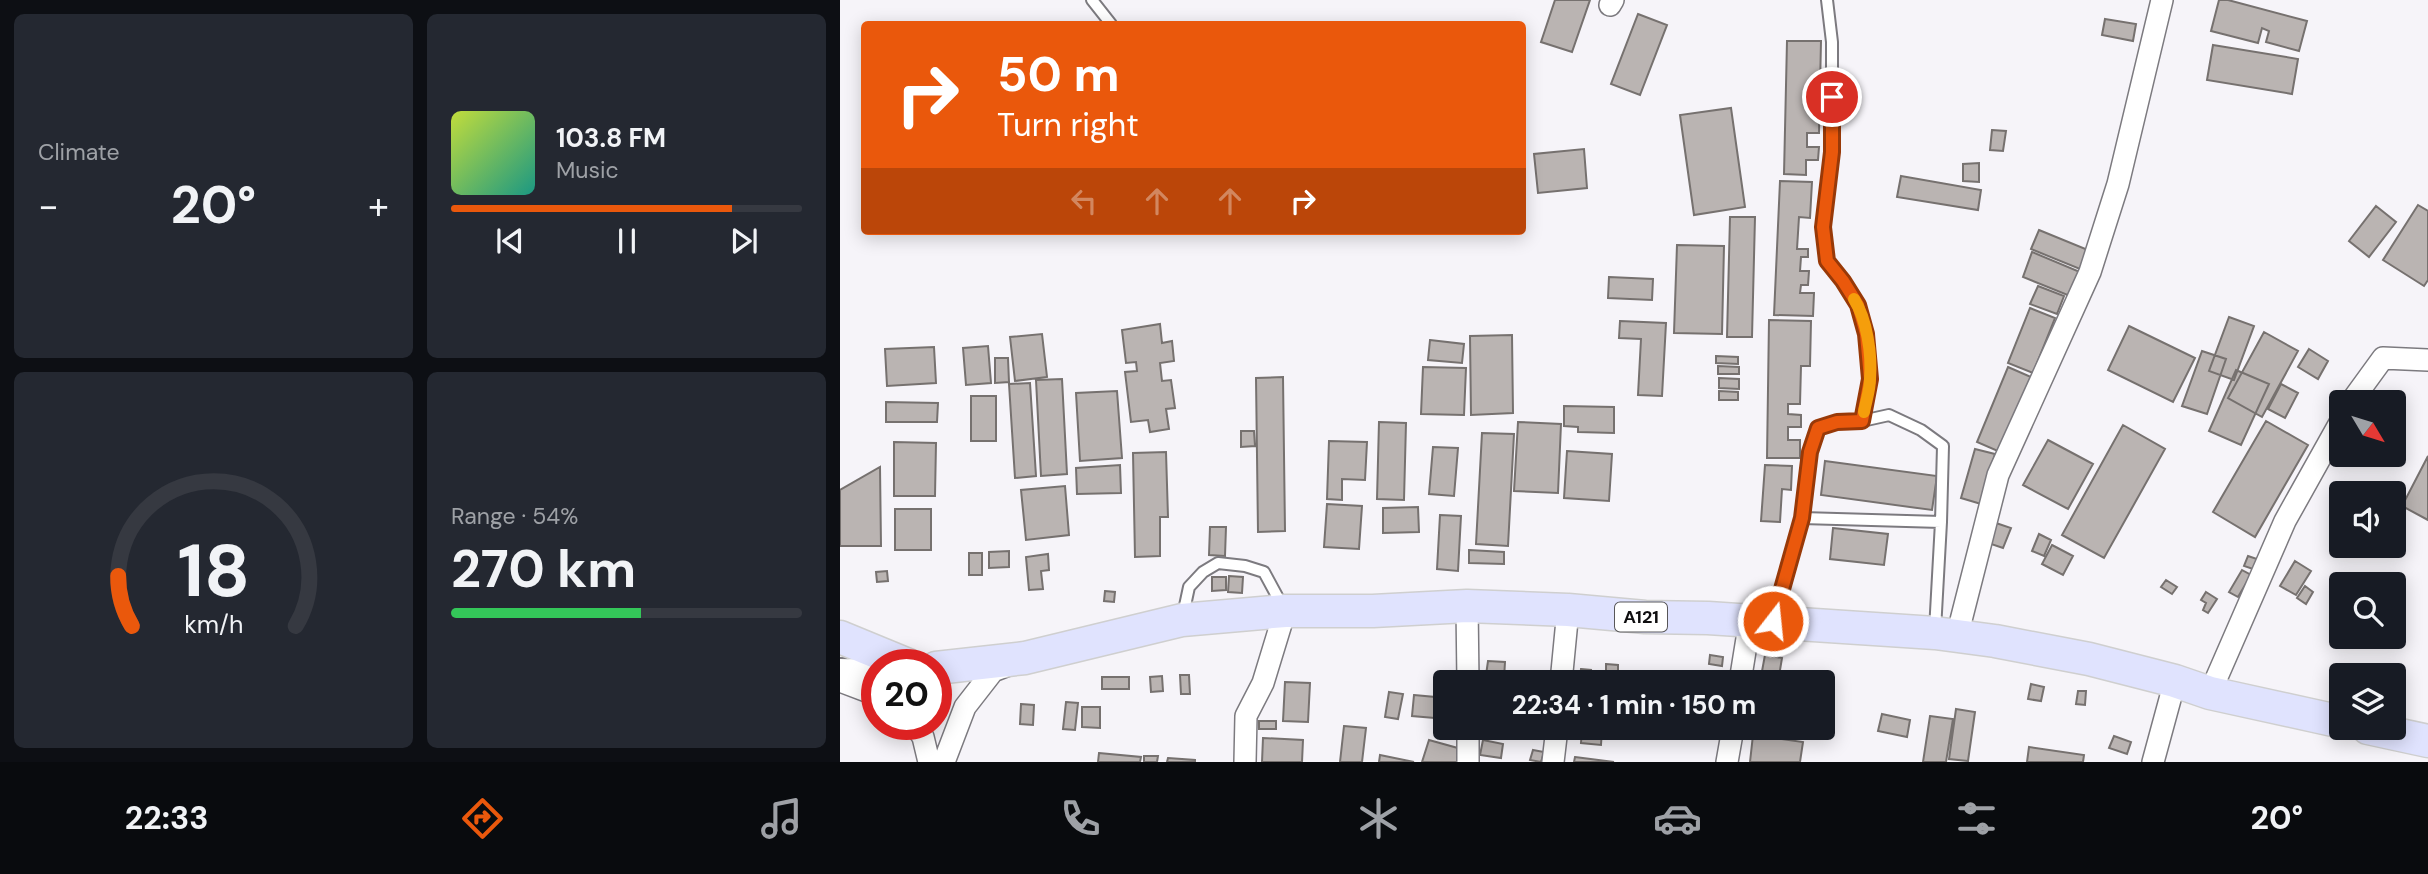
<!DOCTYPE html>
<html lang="en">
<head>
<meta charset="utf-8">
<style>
	:root { --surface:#171b24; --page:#242831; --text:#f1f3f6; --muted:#9ea1a6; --line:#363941; --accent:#ea580c }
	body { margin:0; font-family:"DM Sans",sans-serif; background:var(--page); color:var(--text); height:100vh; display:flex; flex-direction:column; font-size:26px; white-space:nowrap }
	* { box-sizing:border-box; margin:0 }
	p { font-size:23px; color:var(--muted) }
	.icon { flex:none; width:38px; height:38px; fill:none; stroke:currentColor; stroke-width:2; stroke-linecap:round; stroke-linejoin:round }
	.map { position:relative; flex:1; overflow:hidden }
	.panel { display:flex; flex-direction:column; gap:14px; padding:14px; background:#0d0f14; width:840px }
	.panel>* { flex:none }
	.top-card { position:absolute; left:21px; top:21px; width:665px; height:214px; border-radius:7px; box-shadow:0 4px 18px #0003; background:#ea580c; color:#fff; overflow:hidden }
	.needle { width:46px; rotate:128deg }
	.buttons { position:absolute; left:1489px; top:390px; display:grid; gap:14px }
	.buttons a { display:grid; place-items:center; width:77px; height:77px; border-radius:7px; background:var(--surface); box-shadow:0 4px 18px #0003; font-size:35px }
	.speed { position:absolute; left:21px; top:649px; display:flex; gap:14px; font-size:35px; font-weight:700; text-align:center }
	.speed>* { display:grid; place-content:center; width:91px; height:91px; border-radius:50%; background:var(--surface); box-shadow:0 4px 18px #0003; line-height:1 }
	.speed .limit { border:10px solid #d22; background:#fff; color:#111 }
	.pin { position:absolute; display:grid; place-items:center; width:60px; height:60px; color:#fff; margin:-30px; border:4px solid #fff; border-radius:50%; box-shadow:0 2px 7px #0007 }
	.me { position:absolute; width:77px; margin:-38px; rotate:16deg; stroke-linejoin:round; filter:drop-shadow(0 0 5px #0008) }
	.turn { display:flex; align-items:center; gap:24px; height:147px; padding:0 21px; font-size:32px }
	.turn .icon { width:91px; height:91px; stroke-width:2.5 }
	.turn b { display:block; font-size:49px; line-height:60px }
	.lanes { display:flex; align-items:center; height:66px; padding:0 21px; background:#0003; justify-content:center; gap:35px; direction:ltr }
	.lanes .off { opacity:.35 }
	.big { font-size:52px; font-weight:700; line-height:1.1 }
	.panel .tile { flex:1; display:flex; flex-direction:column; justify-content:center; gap:10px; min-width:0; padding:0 24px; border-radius:10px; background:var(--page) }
	.panel .dial { align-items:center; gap:0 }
	.dial svg { height:182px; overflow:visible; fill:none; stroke:var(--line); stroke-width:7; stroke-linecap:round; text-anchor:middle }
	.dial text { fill:var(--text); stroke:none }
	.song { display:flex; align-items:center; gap:21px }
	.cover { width:84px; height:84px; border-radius:10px; background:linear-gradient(135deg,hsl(70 70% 55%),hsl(170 70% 35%)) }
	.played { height:7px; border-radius:4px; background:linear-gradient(90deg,var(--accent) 80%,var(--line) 80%) }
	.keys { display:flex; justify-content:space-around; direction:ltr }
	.heat { display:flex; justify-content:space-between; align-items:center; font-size:38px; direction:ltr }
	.charge { height:10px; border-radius:5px; background:linear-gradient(90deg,#34c759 54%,var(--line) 0) }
	.panel .tiles { flex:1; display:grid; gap:14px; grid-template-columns:repeat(2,1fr) }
	.trip { position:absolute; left:593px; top:670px; width:402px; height:70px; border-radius:7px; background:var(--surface); box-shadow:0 4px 18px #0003; font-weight:700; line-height:70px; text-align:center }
	.tabs { display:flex; height:112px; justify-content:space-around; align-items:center; background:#090b0e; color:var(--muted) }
	.tabs .icon { width:49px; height:49px }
	.tabs .selected { color:var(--accent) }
	.tabs b { font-size:32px; color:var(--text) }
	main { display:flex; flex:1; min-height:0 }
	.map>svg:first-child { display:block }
</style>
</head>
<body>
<main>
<section class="panel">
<div class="tiles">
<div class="tile"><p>Climate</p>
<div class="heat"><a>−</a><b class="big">20°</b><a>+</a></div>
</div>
<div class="tile">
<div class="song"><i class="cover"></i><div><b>103.8 FM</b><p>Music</p></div></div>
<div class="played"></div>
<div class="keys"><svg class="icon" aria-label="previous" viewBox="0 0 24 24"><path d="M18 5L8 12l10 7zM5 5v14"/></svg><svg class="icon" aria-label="pause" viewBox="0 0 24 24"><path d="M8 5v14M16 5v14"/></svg><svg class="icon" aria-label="next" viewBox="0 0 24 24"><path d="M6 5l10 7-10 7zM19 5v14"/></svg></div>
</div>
<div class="tile dial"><svg viewBox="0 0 100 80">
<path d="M14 69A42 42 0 1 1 86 69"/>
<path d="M14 69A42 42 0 0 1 8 47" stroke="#ea580c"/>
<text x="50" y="56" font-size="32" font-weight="700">18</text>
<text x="50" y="72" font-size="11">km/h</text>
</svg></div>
<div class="tile"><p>Range · 54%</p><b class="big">270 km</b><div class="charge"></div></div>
</div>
</section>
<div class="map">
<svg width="1588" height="762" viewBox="0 0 1588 762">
	<rect width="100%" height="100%" fill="#f6f4f9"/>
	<path fill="#bab4b2" stroke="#76716f" stroke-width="2" d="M715,0H750L732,52L701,42Z
		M1379,0H1388L1467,21L1459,51L1426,42L1429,31L1422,28L1418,43L1371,31Z
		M798,14L827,25L800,95L771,84Z
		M1265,19L1296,24L1293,41L1262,35Z
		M947,41H981L979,133H967V147H979L978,160H966V175L944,174Z
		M1373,45L1458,59L1452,94L1367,80Z
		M891,108L905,207L854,215L840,115Z
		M1152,130L1166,131L1163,151L1150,150Z
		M744,149L747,188L698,193L694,154Z
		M1139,163V182L1123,181V164Z
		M1061,176L1141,190L1138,210L1057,197Z
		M940,181L972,182L970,218L959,217L957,249H968V257H961L960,271H969L968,285H961L960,293H974L973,316L934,315Z
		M1578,205L1588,211V280L1584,286L1543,260Z
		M1536,206L1556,222L1529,257L1509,241Z
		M890,217H915L912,337H887Z
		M1199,230L1248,250L1240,269L1191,249Z
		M837,245L884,246L882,334L834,333Z
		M1192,252L1240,272L1230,296L1183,277Z
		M769,277L813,279L812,300L768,298Z
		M1198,286L1224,296L1217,314L1190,304Z
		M1190,308L1215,318L1193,373L1168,363Z
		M1389,317L1414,326L1394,380L1369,371Z
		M929,320L971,321L970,366H961L960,404H948V414L961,415V427H948V440H960V458H927Z
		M780,321L826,323L822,396L798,395L801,339L779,338Z
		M320,324L322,343L332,341L334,361L320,363L322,381L331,380L335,408L326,409L329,429L310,432L308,420L291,422L285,372L297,371L296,362L286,363L282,330Z
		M1289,326L1355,358L1333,402L1268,370Z
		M1424,332L1458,351L1422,417L1388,398Z
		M202,334L207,377L175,381L170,337Z
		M672,335L673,413L631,415L630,336Z
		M590,340L624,344L622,363L588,360Z
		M148,346L151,383L126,385L123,348Z
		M94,347L96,383L47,386L45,349Z
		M1469,349L1488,361L1478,379L1458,367Z
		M1362,351L1386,359L1367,414L1342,406Z
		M876,356L898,357V364L876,363Z
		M155,358H168L169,382L155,383Z
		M878,366L899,367V374H878Z
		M583,367L626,368L624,415L581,414Z
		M1168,367L1191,377L1160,452L1137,442Z
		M1396,370L1429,384L1401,445L1369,431Z
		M443,377L445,531L418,532L416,378Z
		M879,378L899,379V389L879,388Z
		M222,379L227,474L201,476L196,380Z
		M190,383L196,476L175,478L169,384Z
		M1441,384L1458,393L1445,418L1428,409Z
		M277,391L282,458L240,461L236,393Z
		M879,391L898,392V400H879Z
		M131,396H156V441H131Z
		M46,402L98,403L97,422H46Z
		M724,406L774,407V433L738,432V427L724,426Z
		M1426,421L1468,445L1415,537L1373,512Z
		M539,422L566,423L564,500L537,499Z
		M678,422L721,424L718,493L674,491Z
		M1283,425L1325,449L1264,558L1222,535Z
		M401,431H414L415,446L401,447Z
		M642,433L674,434L668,546L636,544Z
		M1208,440L1253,464L1228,509L1183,485Z
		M489,441L527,442L525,480L502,479V500L487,499Z
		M54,442L96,443L95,496H54Z
		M593,447L618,448L614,496L589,494Z
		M1135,449L1155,454L1141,504L1121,498Z
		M727,451L772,454L769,501L724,498Z
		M326,452L328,517H320V556L295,557L293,453Z
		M1588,456V520L1562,506Z
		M985,461L1097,476L1092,510L981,495Z
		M280,465L281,493L237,494L236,468Z
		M925,465L952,466L951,490L942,489L940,522L921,521Z
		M40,467L41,546H0V490Z
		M225,486L229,535L186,540L181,490Z
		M487,504L522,506L519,549L484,547Z
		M578,507L579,532L543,533V508Z
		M55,509H91V550H55Z
		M600,515L621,516L618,571L597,569Z
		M1156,523L1171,528L1163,548L1148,543Z
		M370,527H386L385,556L369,555Z
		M993,528L1048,534L1044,565L990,559Z
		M1199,534L1211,540L1204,556L1192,551Z
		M1212,545L1233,556L1223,575L1202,564Z
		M629,550L664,552V564L629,563Z
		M169,551V567L149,568V552Z
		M129,553H142V575H129Z
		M208,554L209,570L201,571L203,589L189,590L186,557Z
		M1408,556L1420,560L1416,570L1404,566Z
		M1455,561L1471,571L1456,595L1440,586Z
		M1402,570L1411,575L1398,597L1389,592Z
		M47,571L48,581L37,582L36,572Z
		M389,576L403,577L402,593L388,592Z
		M372,577H386V590L372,591Z
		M1326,580L1337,587L1332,594L1321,587Z
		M1465,586L1473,592L1466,604L1457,598Z
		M265,591L275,592L274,602L264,601Z
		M1366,592L1377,599L1368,613L1363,610L1366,603L1361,600Z
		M870,655L883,657L882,666L869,664Z
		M925,655L942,658L938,682H945H920Z
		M648,661L665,662L664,679L678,681V682H645Z
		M766,664L778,665V673H766Z
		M741,669L751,670L750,682H727V677L740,679Z
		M340,675H349L350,694H341Z
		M322,676L323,691L311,692L310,677Z
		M262,677H289V689H262Z
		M445,682L470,683L468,722L443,721Z
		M1191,684L1204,687L1201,701L1188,699Z
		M1238,691H1246L1245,705L1236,704Z
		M549,692L563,694L558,719L545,717Z
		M574,695L606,698V719L572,716Z
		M226,702L238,703L235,730L223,729Z
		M181,704L194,705L193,725L180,724Z
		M242,707H260V728L242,727Z
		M1116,709L1135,712L1128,761L1109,759Z
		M1042,714L1070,720L1067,737L1038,731Z
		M1090,716L1113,719L1106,762H1083Z
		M419,721H436V729H419Z
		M504,726L526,728L522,762H500Z
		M742,728L762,729L761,745L741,743Z
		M860,728H880L879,739L860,738Z
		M913,728H943L941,735L912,730Z
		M913,735L963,742L960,762H910Z
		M1274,736L1291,742L1287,754L1269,748Z
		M423,738L463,740L462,762H422Z
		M589,740L625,750L621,762H582Z
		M643,740L663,744L661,758L640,755Z
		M1189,747L1244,755L1243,762H1187Z
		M693,750L704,752L701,762L690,760Z
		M259,753L301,757L300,762H258Z
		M540,755L574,762H539Z
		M304,756H318L317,762H304Z
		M735,757L774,762H734Z
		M328,758L355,760V762H327Z"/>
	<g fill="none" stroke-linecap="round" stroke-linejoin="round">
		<g stroke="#7c7a7f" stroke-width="14">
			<path id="service" d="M252,0L271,24
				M987,0L992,42V152L983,227L987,261L1003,281L1018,305L1026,334L1030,379L1022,421
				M962,518L1101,522
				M343,615L349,587L363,572L378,563L405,566L424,572L444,609
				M933,620L962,518L970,452L978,428L997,422L1022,421L1049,415L1081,430L1103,446L1101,522L1095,630"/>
		</g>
		<g stroke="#7c7a7f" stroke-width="24">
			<path id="minor" d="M770,5L773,0
				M1511,402L1543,358L1588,360
				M627,606L628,682
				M1117,636L1158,475L1250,272L1278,184L1322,0
				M0,681L37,695
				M721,682L728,610
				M900,682L910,620
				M1370,693L1445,521L1502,419
				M74,724L83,737L89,762
				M628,728V762
				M104,762L125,707L153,671L171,664
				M405,762L406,716L423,683L445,611
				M713,762L717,728
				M887,762L893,728
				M1313,762L1335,681"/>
		</g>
		<g stroke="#7c7a7f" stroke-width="28">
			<path id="tertiary" d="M0,671L37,672"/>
		</g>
		<g stroke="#cfcfcf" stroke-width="35">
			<path id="primary" d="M0,637L68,665
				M96,668L185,658L342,620L445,611H533L627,606L728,610L805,617L868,618L1095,633L1155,641L1249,659L1335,681L1370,693L1502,722
				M1528,728L1588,741"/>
		</g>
		<use href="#service" stroke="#fff" stroke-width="10"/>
		<use href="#minor" stroke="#fff" stroke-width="21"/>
		<use href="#tertiary" stroke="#fff" stroke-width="24"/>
		<use href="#primary" stroke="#e0e3fe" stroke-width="32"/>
	</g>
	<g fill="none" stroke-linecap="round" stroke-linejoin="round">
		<g stroke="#983908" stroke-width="18">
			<path id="route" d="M933,621L962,518L970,452L978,428L997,422L1022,421L1030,379L1026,334L1018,305L1003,281L987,261L983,227L992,152V97"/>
		</g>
		<use href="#route" stroke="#ea580c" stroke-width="12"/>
		<path stroke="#f59e0b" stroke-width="12" d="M1014,299C1027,320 1032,354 1030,379C1030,390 1026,401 1024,412"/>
	</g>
	<g text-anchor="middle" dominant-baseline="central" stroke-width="5" stroke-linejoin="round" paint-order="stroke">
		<rect fill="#fff" stroke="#575658" stroke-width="2" x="775" y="602.5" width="52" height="29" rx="5"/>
		<g font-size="18" font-weight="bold" fill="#0f0e10">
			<text x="801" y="617">A121</text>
		</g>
	</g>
</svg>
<div class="buttons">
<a><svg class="needle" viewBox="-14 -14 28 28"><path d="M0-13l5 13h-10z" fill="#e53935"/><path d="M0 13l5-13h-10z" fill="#9ea1a6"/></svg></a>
<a><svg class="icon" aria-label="sound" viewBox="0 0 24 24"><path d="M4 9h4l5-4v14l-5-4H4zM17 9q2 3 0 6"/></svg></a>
<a><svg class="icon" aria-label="search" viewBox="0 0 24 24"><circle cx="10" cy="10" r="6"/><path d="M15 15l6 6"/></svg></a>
<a><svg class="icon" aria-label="layers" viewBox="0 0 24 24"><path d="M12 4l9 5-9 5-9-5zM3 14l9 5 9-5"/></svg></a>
</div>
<div class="speed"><div class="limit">20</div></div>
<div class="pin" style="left:992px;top:97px;background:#d93025"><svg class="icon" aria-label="arrive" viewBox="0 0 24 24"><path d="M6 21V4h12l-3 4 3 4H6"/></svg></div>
<svg class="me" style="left:933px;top:621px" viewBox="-20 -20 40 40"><circle r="17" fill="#ea580c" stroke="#fff" stroke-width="3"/><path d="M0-11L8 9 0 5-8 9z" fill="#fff"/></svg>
<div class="trip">22:34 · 1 min · 150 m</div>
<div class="top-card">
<div class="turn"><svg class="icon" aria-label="right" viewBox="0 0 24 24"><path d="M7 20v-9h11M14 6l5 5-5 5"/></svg><div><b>50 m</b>Turn right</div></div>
<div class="lanes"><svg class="icon off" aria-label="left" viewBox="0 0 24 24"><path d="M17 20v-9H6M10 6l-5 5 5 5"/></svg><svg class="icon off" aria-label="ahead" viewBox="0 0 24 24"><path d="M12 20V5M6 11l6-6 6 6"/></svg><svg class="icon off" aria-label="ahead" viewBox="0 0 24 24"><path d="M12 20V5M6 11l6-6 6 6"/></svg><svg class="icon" aria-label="right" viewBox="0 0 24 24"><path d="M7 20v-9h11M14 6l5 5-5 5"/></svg></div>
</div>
</div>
</main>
<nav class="tabs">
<b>22:33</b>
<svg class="icon selected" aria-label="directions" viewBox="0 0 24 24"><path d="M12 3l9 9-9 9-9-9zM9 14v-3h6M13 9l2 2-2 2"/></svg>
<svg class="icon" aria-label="music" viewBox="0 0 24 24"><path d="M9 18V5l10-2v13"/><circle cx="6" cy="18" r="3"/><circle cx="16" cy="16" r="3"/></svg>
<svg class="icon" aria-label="phone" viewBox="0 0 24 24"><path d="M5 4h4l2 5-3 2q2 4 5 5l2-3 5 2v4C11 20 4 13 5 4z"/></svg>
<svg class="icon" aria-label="climate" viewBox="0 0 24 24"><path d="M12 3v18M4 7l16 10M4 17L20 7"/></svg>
<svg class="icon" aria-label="car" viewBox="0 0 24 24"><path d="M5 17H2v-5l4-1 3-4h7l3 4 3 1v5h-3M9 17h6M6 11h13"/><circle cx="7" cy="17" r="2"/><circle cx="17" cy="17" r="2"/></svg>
<svg class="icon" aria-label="filters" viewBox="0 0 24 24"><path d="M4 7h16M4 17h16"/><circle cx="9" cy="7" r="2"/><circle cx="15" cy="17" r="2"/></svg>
<b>20°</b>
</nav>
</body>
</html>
